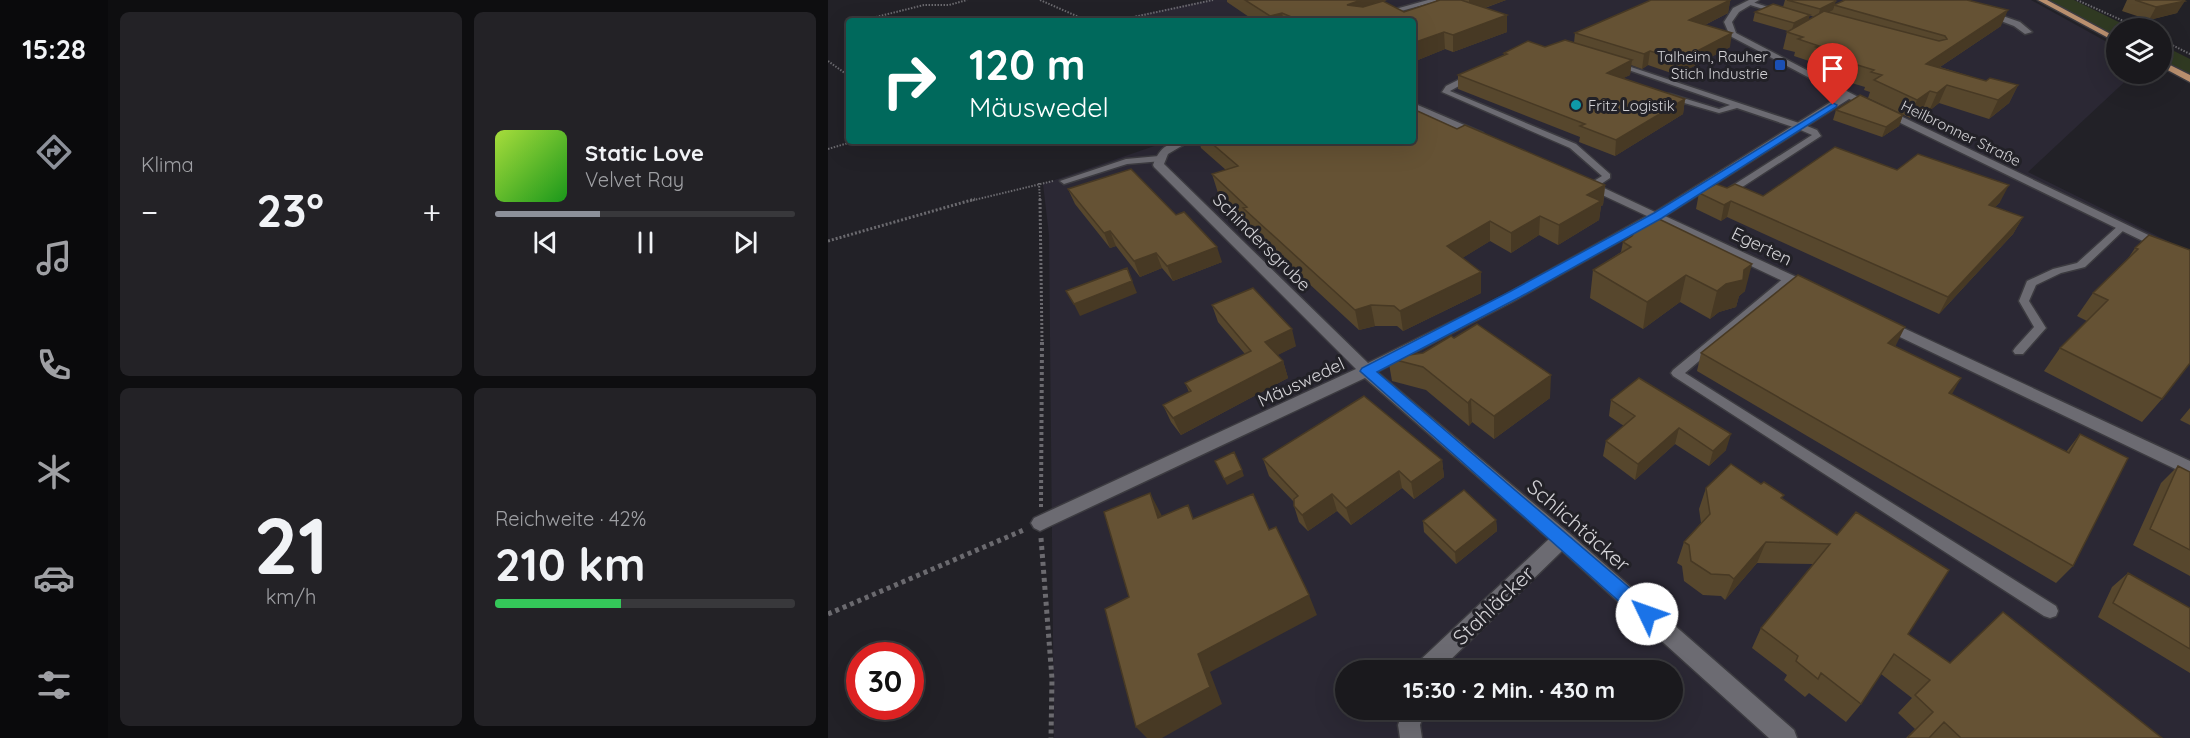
<!DOCTYPE html>
<html lang="de">
<head>
<meta charset="utf-8">
<style>
	:root { --surface:#1a191d; --page:#232226; --text:#f1f3f6; --muted:#9fa0a4; --line:#38383b; --accent:#8c9099 }
	body { margin:0; font-family:Quicksand,sans-serif; background:var(--page); color:var(--text); height:100vh; display:flex; flex-direction:column; font-size:22px; white-space:nowrap }
	* { box-sizing:border-box; margin:0 }
	p { font-size:20px; color:var(--muted) }
	.icon { flex:none; width:33px; height:33px; fill:none; stroke:currentColor; stroke-width:2; stroke-linecap:round; stroke-linejoin:round }
	.map { position:relative; flex:1; overflow:hidden }
	.drawer { display:flex; flex-direction:column; gap:12px; padding:12px; background:#0e0e10; width:720px }
	.drawer>* { flex:none }
	.hud { position:absolute; left:18px; top:18px; width:570px; height:126px; border-radius:6px; box-shadow:0 6px 24px #0002,0 0 0 2px var(--line); background:#00695c; color:#fff; overflow:hidden }
	.tools { position:absolute; left:1278px; top:18px; display:grid; gap:12px }
	.tools a { display:grid; place-items:center; width:66px; height:66px; border-radius:50%; background:var(--surface); box-shadow:0 6px 24px #0002,0 0 0 2px var(--line); font-size:30px }
	.speed { position:absolute; left:18px; top:642px; display:flex; gap:12px; font-size:30px; font-weight:700; text-align:center }
	.speed>* { display:grid; place-content:center; width:78px; height:78px; border-radius:50%; background:var(--surface); box-shadow:0 6px 24px #0002,0 0 0 2px var(--line); line-height:1 }
	.speed .limit { border:9px solid #d22; background:#fff; color:#111 }
	.pin { position:absolute; display:grid; place-items:center; width:51px; height:51px; color:#fff; margin:-62px -26px; border-radius:50% 50% 50% 0; rotate:-45deg; box-shadow:0 0 6px #0007 }
	.pin .icon { rotate:45deg }
	.me { position:absolute; width:66px; margin:-33px; rotate:312deg; stroke-linejoin:round; filter:drop-shadow(0 0 4px #0008) }
	.turn { display:flex; align-items:center; gap:21px; height:126px; padding:0 24px; font-size:27px }
	.turn .icon { width:78px; height:78px; stroke-width:2.5 }
	.turn b { display:block; font-size:42px; line-height:51px }
	.big { font-size:45px; font-weight:700; line-height:1.1 }
	.drawer .tile { flex:1; display:flex; flex-direction:column; justify-content:center; gap:9px; min-width:0; padding:0 21px; border-radius:9px; background:var(--page) }
	.drawer .dial { align-items:center; gap:0 }
	.dial b { font-size:78px; line-height:1 }
	.song { display:flex; align-items:center; gap:18px }
	.cover { width:72px; height:72px; border-radius:9px; background:linear-gradient(135deg,hsl(80 70% 55%),hsl(120 70% 35%)) }
	.played { height:6px; border-radius:3px; background:linear-gradient(90deg,var(--accent) 35%,var(--line) 35%) }
	.keys { display:flex; justify-content:space-around; direction:ltr }
	.heat { display:flex; justify-content:space-between; align-items:center; font-size:33px; direction:ltr }
	.charge { height:9px; border-radius:4px; background:linear-gradient(90deg,#34c759 42%,var(--line) 0) }
	.drawer .tiles { flex:1; display:grid; gap:12px; grid-template-columns:repeat(2,1fr) }
	.trip { position:absolute; left:507px; top:660px; width:348px; height:60px; border-radius:30px; background:var(--surface); box-shadow:0 6px 24px #0002,0 0 0 2px var(--line); font-weight:700; line-height:60px; text-align:center }
	main { display:flex; flex:1; min-height:0 }
	.menu { display:flex; flex-direction:column; width:108px; justify-content:space-around; align-items:center; background:#0a0a0c; color:var(--muted) }
	.menu .icon { width:42px; height:42px }
	.menu .selected { color:var(--accent) }
	.menu b { font-size:27px; color:var(--text) }
	.map>svg:first-child { display:block }
</style>
</head>
<body>
<main>
<nav class="menu">
<b>15:28</b>
<svg class="icon selected" aria-label="directions" viewBox="0 0 24 24"><path d="M12 3l9 9-9 9-9-9zM9 14v-3h6M13 9l2 2-2 2"/></svg>
<svg class="icon" aria-label="music" viewBox="0 0 24 24"><path d="M9 18V5l10-2v13"/><circle cx="6" cy="18" r="3"/><circle cx="16" cy="16" r="3"/></svg>
<svg class="icon" aria-label="phone" viewBox="0 0 24 24"><path d="M5 4h4l2 5-3 2q2 4 5 5l2-3 5 2v4C11 20 4 13 5 4z"/></svg>
<svg class="icon" aria-label="climate" viewBox="0 0 24 24"><path d="M12 3v18M4 7l16 10M4 17L20 7"/></svg>
<svg class="icon" aria-label="car" viewBox="0 0 24 24"><path d="M5 17H2v-5l4-1 3-4h7l3 4 3 1v5h-3M9 17h6M6 11h13"/><circle cx="7" cy="17" r="2"/><circle cx="17" cy="17" r="2"/></svg>
<svg class="icon" aria-label="filters" viewBox="0 0 24 24"><path d="M4 7h16M4 17h16"/><circle cx="9" cy="7" r="2"/><circle cx="15" cy="17" r="2"/></svg>
</nav>
<section class="drawer">
<div class="tiles">
<div class="tile"><p>Klima</p>
<div class="heat"><a>−</a><b class="big">23°</b><a>+</a></div>
</div>
<div class="tile">
<div class="song"><i class="cover"></i><div><b>Static Love</b><p>Velvet Ray</p></div></div>
<div class="played"></div>
<div class="keys"><svg class="icon" aria-label="previous" viewBox="0 0 24 24"><path d="M18 5L8 12l10 7zM5 5v14"/></svg><svg class="icon" aria-label="pause" viewBox="0 0 24 24"><path d="M8 5v14M16 5v14"/></svg><svg class="icon" aria-label="next" viewBox="0 0 24 24"><path d="M6 5l10 7-10 7zM19 5v14"/></svg></div>
</div>
<div class="tile dial"><b>21</b><p>km/h</p></div>
<div class="tile"><p>Reichweite · 42%</p><b class="big">210 km</b><div class="charge"></div></div>
</div>
</section>
<div class="map">
<svg width="1362" height="738" viewBox="0 0 1362 738">
	<rect width="100%" height="100%" fill="#222127"/>
	<path fill="#2b2834" fill-rule="evenodd" d="M381,0H1203L1288,47V74H1305L1200,172L1362,252V738H226L221,235L215,184L341,141H585V21H281ZM518,670H844V710H518Z"/>
	<path fill="#303a22" d="M1218,0H1246L1303,28H1288V37Z
		M1334,45L1362,59V76L1334,61Z"/>
	<g fill="none" stroke-linecap="round" stroke-linejoin="round">
		<g stroke="#3c3b40" stroke-width="3">
			<path id="lane" d="M921,1L953,11L954,12L951,14L919,4Z
				M788,62L974,124L989,130L993,136L902,195H896V191L984,135L968,128L909,108L891,113L839,98V94H842L891,109L902,105L786,65V63Z
				M640,75L647,77L622,91L748,144L782,174V178L767,188H761V184L774,176L742,148L614,92L618,86Z
				M331,156L334,157V161L299,164L236,184L232,181L298,159Z
				M1294,224L1297,225V229L1257,267L1233,273L1208,285L1201,301L1218,328L1195,354H1187L1185,351L1187,348L1206,327L1191,301L1199,281L1225,269L1249,263L1291,225Z
				M961,276L966,279L965,281L857,373L1228,606L1230,611L1228,616L1222,618L1216,616L845,376L843,373L845,370L957,277Z"/>
		</g>
		<g stroke="#3c3b40" stroke-width="3">
			<path id="street" d="M600,0H613L537,21H524Z
				M921,0H931L911,12L904,22L908,33L1032,98L1027,101L1021,99L837,216L988,286L990,289L988,292H978L828,221L684,302L549,372L741,533L966,730L969,738H941L734,551L612,670H587L589,663L721,539L537,378L218,528L212,531L206,528L203,523L206,518L528,369L326,167L325,165C332,146 342,141 362,141L340,154L336,164L540,363L675,296L819,216L753,185V181H761L827,212L1014,95L902,36L896,22L905,8Z
				M1118,0H1129L1192,22L1204,32L1197,34L1186,26Z
				M585,103L655,133L656,135L647,137L585,109Z
				M1054,110H1060L1362,255V264L1054,114Z
				M1056,319L1362,461V476L1051,327L1049,324Z
				M575,710H597L592,725L594,738H572L570,725Z"/>
		</g>
		<g stroke="#3c3b40" stroke-width="3">
			<path id="primary" d="M1210,0H1219L1288,37V42Z
				M1334,61L1362,75V82L1334,67Z"/>
		</g>
		<path stroke="#6b6a6f" stroke-width="2" stroke-dasharray="1.5 1.5" stroke-linecap="butt" d="M212,0L260,21
			M1249,0L1311,28
			M48,17L96,5H121L139,0
			M287,21L385,0
			M1334,40L1362,54
			M0,61L21,76
			M0,149L27,141
			M211,183L212,201
			M142,201L225,181"/>
		<path stroke="#6b6a6f" stroke-width="3" stroke-dasharray="2 2" stroke-linecap="butt" d="M212,199L214,341
			M0,241L147,199"/>
		<path stroke="#6b6a6f" stroke-width="4" stroke-dasharray="3 3" stroke-linecap="butt" d="M213,507L214,340"/>
		<path stroke="#6b6a6f" stroke-width="5" stroke-dasharray="4 4" stroke-linecap="butt" d="M213,538L224,679L223,738
			M0,614L198,529"/>
		<use href="#lane" fill="#6c6b72" fill-rule="evenodd"/>
		<use href="#street" fill="#6c6b72" fill-rule="evenodd"/>
		<use href="#primary" fill="#ba906f" fill-rule="evenodd"/>
	</g>
	<path fill="#57472d" fill-rule="evenodd" d="M399,0H559L546,4L576,12L608,1V0H678L657,8L679,32L625,52L617,49L585,62V21H427L399,2Z
		M823,0H903L902,1L900,13L877,25L902,47L849,75L820,65L814,69L803,65L802,75L795,78L857,99L855,114L787,156L751,142L752,137L630,89V75L676,55V53L746,43L747,33Z
		M957,0H1006L1007,5L1173,26L1112,67L1158,81L1190,85L1181,103L1161,119L1111,103L1101,111L1095,109L1082,118L1040,98L1042,92L1036,90L1037,87L997,75L999,69L983,65L984,62L966,56L967,52L955,49L959,32L960,31L925,21L927,12L955,7ZM981,15L986,17L980,20Z
		M1299,0H1355L1349,13L1321,20L1294,11Z
		M1008,110L1075,115L1071,126L1054,137L1005,120Z
		M629,129L777,185L775,205L773,206L771,220L730,245L711,235L683,253L662,241L634,258L653,272V293L575,331L569,326H547L531,330L421,228L419,221L390,193L384,174L398,170L373,148L371,141H585Z
		M1069,170L1172,202L1167,207L1195,217L1185,234L1111,314L899,217L893,221L868,209L871,193L899,188L935,196Z
		M240,189L394,262L345,281L334,268L312,277L288,246L282,248L247,204Z
		M1321,235L1334,399L1314,422L1216,371L1232,348L1259,321L1249,316L1265,293L1299,260L1307,248Z
		M795,242L917,291L911,296L908,307L891,312L882,319L852,302L815,329L762,298L765,270L793,252Z
		M384,305L468,346L449,355L455,361L460,378L353,435L343,422L335,405L361,392L357,383L417,354L390,322Z
		M1068,345L1067,346L1124,394L1238,452L1252,434L1245,566L1228,583L869,371L873,353Z
		M560,358L722,398L666,439L644,422L641,426L598,390L564,381Z
		M811,378L898,450L881,466L847,444L807,480L775,456L778,441L796,426L781,416L783,400Z
		M1362,408V425L1352,420Z
		M435,459L614,460L616,477L586,499L574,488L523,525L509,511L480,531L471,522L466,506V502L441,476Z
		M1350,466L1362,472V576L1305,545L1333,483Z
		M878,488L954,499L1009,535L1080,634L1122,663L1334,738H1078L1087,729L1070,713L1084,698L1053,674L1033,704L1018,722L981,693L977,697L956,680L959,675L924,648L933,628L985,564L929,563L897,600L893,596L875,595L856,581L854,566L849,563L856,542L873,523L871,509Z
		M668,520L669,531L628,564L596,532L595,521Z
		M1300,573L1362,608V673L1270,617L1284,587Z"/>
	<path fill="#473924" d="M533,0H559L546,3L547,12L519,5Z
		M641,0H678L642,13Z
		M898,0H903L902,1L900,13L859,34L861,20Z
		M1008,1L1005,10L990,18L992,9Z
		M1357,1L1349,13L1321,20L1328,7Z
		M1180,10L1173,26L1091,81L1098,64Z
		M454,13L456,21H443L442,16Z
		M679,15V32L625,52V35Z
		M982,15L979,24L963,32L966,23Z
		M616,32L617,49L585,62V43Z
		M904,33L902,47L849,75L852,60Z
		M822,51L820,65L814,69L816,54Z
		M804,60L802,75L777,87L779,73Z
		M1119,85L1111,103L1101,111L1109,93Z
		M1190,85L1181,103L1161,119L1170,100Z
		M1102,91L1095,109L1082,118L1089,100Z
		M857,99L855,114L787,156L788,140Z
		M1075,115L1071,126L1054,137L1058,127Z
		M777,185L775,205L773,206L771,220L730,245L731,225L759,195Z
		M1181,185L1172,202L1152,221L1161,205Z
		M903,201L899,217L893,221L896,205Z
		M712,216L711,235L683,253V233Z
		M1195,217L1185,234L1111,314L1120,297Z
		M662,221V241L620,267L619,246Z
		M282,231L288,246L282,248L276,233Z
		M389,247L394,262L345,281L339,266Z
		M328,253L334,268L312,277L306,261Z
		M924,264L917,291L911,296L908,307L891,312L882,319L889,291Z
		M299,268L309,293L252,316L246,304Z
		M653,272V293L575,331L572,311Z
		M858,275L852,302L815,329L819,302Z
		M543,305L547,326L531,330L527,310Z
		M1077,327L1068,345L1052,360L1060,343Z
		M464,329L468,346L442,359L437,342Z
		M455,361L460,378L353,435L345,418Z
		M723,375L722,398L666,439V416Z
		M1133,378L1123,396L1121,393Z
		M643,399L644,422L641,426L640,403Z
		M851,428L847,444L807,480L810,464Z
		M903,434L898,450L881,466L885,451Z
		M614,460L616,477L586,499L583,482Z
		M414,470L416,476L399,485L396,479Z
		M571,471L574,488L523,525L518,508Z
		M322,493L333,514L342,539L330,518Z
		M504,494L509,511L480,531L474,515Z
		M668,520L669,531L628,564L627,552Z
		M938,542L929,563L897,600L906,579Z
		M481,595L489,615L382,672L394,704L334,738H319L308,727L370,654Z"/>
	<path fill="#655234" stroke="#473924" stroke-width="1.5" d="M417,0H533L519,5L535,7L555,1L576,12L612,0H633L679,15L625,35L616,32L585,43V21H473L454,13L442,16Z
		M823,0H902L861,20L904,33L852,60L822,51L816,54L747,33Z
		M959,0H1006L1008,1L992,9Z
		M1017,0H1139L1180,10L1098,64L1158,81L1162,78L1190,85L1170,100L1119,85L1109,93L1102,91L1089,100L1046,80L1054,75L1043,72L1046,70L1003,57L1009,53L988,47L991,46L970,39L975,37L959,32L996,11L1111,41L1119,39L1117,36L1006,5Z
		M1307,0H1355L1357,1L1328,7Z
		M945,4L982,15L966,23L927,12Z
		M737,40L804,60L779,73L857,99L788,140L752,126L757,124L630,75L679,54L676,53L700,41L717,47Z
		M1032,95L1075,115L1058,127L1008,110Z
		M585,109L629,129L637,125L777,185L759,195L773,201L731,225L712,216L683,233L662,221L619,246L653,272L572,311L566,306L543,305L527,310L415,208L419,207L384,174L410,166L381,141H585Z
		M1007,147L1069,170L1090,154L1181,185L1161,205L1195,217L1120,297L903,201L896,205L871,193L888,184L899,188L907,184L935,196Z
		M303,169L348,215L356,212L389,247L339,266L328,253L306,261L282,231L276,233L240,189Z
		M831,219L924,264L916,270L915,280L898,284L889,291L858,275L819,302L765,270L803,247L795,242L804,236L808,230Z
		M1321,235L1362,250V363L1334,399L1232,348L1280,300L1265,293L1310,249L1307,248Z
		M299,268L304,281L246,304L238,291Z
		M970,275L1077,327L1060,343L1133,378L1121,393L1241,453L1252,434L1300,458L1245,566L873,353Z
		M425,288L464,329L437,342L455,361L345,418L335,405L363,391L357,383L423,351L384,305Z
		M649,324L723,375L666,416L643,399L640,403L595,367L560,358L595,353L623,336L626,338Z
		M811,378L903,434L885,451L851,428L810,464L778,441L807,416L783,400Z
		M536,396L614,460L583,482L571,471L518,508L504,494L474,515L466,506V499L470,496L435,459Z
		M406,452L414,470L396,479L387,461Z
		M903,464L933,484L936,482L956,495L953,498L1009,535L1028,512L1121,570L1080,634L1122,663L1175,612L1334,738H1133L1116,722L1101,738H1081L1080,737L1105,712L1087,695L1102,680L1066,654L1033,704L993,673L990,679L968,661L970,656L933,628L1002,544L938,542L906,579L901,575L883,574L863,561L861,545L856,542L882,514L878,488Z
		M1350,466L1362,472V550L1322,529Z
		M636,490L668,520L627,552L595,521Z
		M322,493L330,518L360,505L365,519L425,494L441,530L448,527L481,595L370,654L382,687L308,727L277,609L301,597L276,512Z
		M1300,573L1362,608V649L1285,603Z"/>
	<path fill="#1a73e8" stroke="#114b97" stroke-width="1.5" d="M1005,103L1009,105L1008,107L834,218L692,297L549,372L825,608L828,614L825,620L819,623L812,620L532,371L534,368L683,291L826,213Z"/>
	<rect fill="#1a4fb4" stroke="#222127" stroke-width="2" x="946" y="59" width="12" height="12" rx="3"/>
	<circle fill="#0f9aa8" stroke="#222127" stroke-width="2" cx="748" cy="105" r="6"/>
	<g text-anchor="middle" dominant-baseline="central" stroke-width="6" stroke-linejoin="round" paint-order="stroke">
		<g font-size="15" fill="#d3d2d6" stroke="#222127" text-anchor="end">
			<text x="940" y="56">Talheim, Rauher<tspan x="940" dy="17">Stich Industrie</tspan></text>
			<text x="760" y="105" text-anchor="start">Fritz Logistik</text>
		</g>
		<g font-size="15" fill="#d3d2d6" stroke="#222127">
			<text transform="translate(1133 133) rotate(26)">Heilbronner Straße</text>
		</g>
		<g font-size="18" fill="#d3d2d6" stroke="#222127">
			<text transform="translate(434 242) rotate(45)">Schindersgrube</text>
			<text transform="translate(934 246) rotate(26)">Egerten</text>
			<text transform="translate(473 382) rotate(-25)">Mäuswedel</text>
		</g>
		<g font-size="21" fill="#d3d2d6" stroke="#222127">
			<text transform="translate(751 525) rotate(41)">Schlichtäcker</text>
			<text transform="translate(665 605) rotate(-44)">Stahläcker</text>
		</g>
	</g>
</svg>
<div class="tools">
<a><svg class="icon" aria-label="layers" viewBox="0 0 24 24"><path d="M12 4l9 5-9 5-9-5zM3 14l9 5 9-5"/></svg></a>
</div>
<div class="speed"><div class="limit">30</div></div>
<div class="pin" style="left:1005px;top:105px;background:#d93025"><svg class="icon" aria-label="arrive" viewBox="0 0 24 24"><path d="M6 21V4h12l-3 4 3 4H6"/></svg></div>
<svg class="me" style="left:819px;top:614px" viewBox="-20 -20 40 40"><circle r="19" fill="#fff"/><path d="M0-13L10 11 0 6-10 11z" fill="#1a73e8"/></svg>
<div class="trip">15:30 · 2 Min. · 430 m</div>
<div class="hud">
<div class="turn"><svg class="icon" aria-label="right" viewBox="0 0 24 24"><path d="M7 20v-9h11M14 6l5 5-5 5"/></svg><div><b>120 m</b>Mäuswedel</div></div>
</div>
</div>
</main>
</body>
</html>
